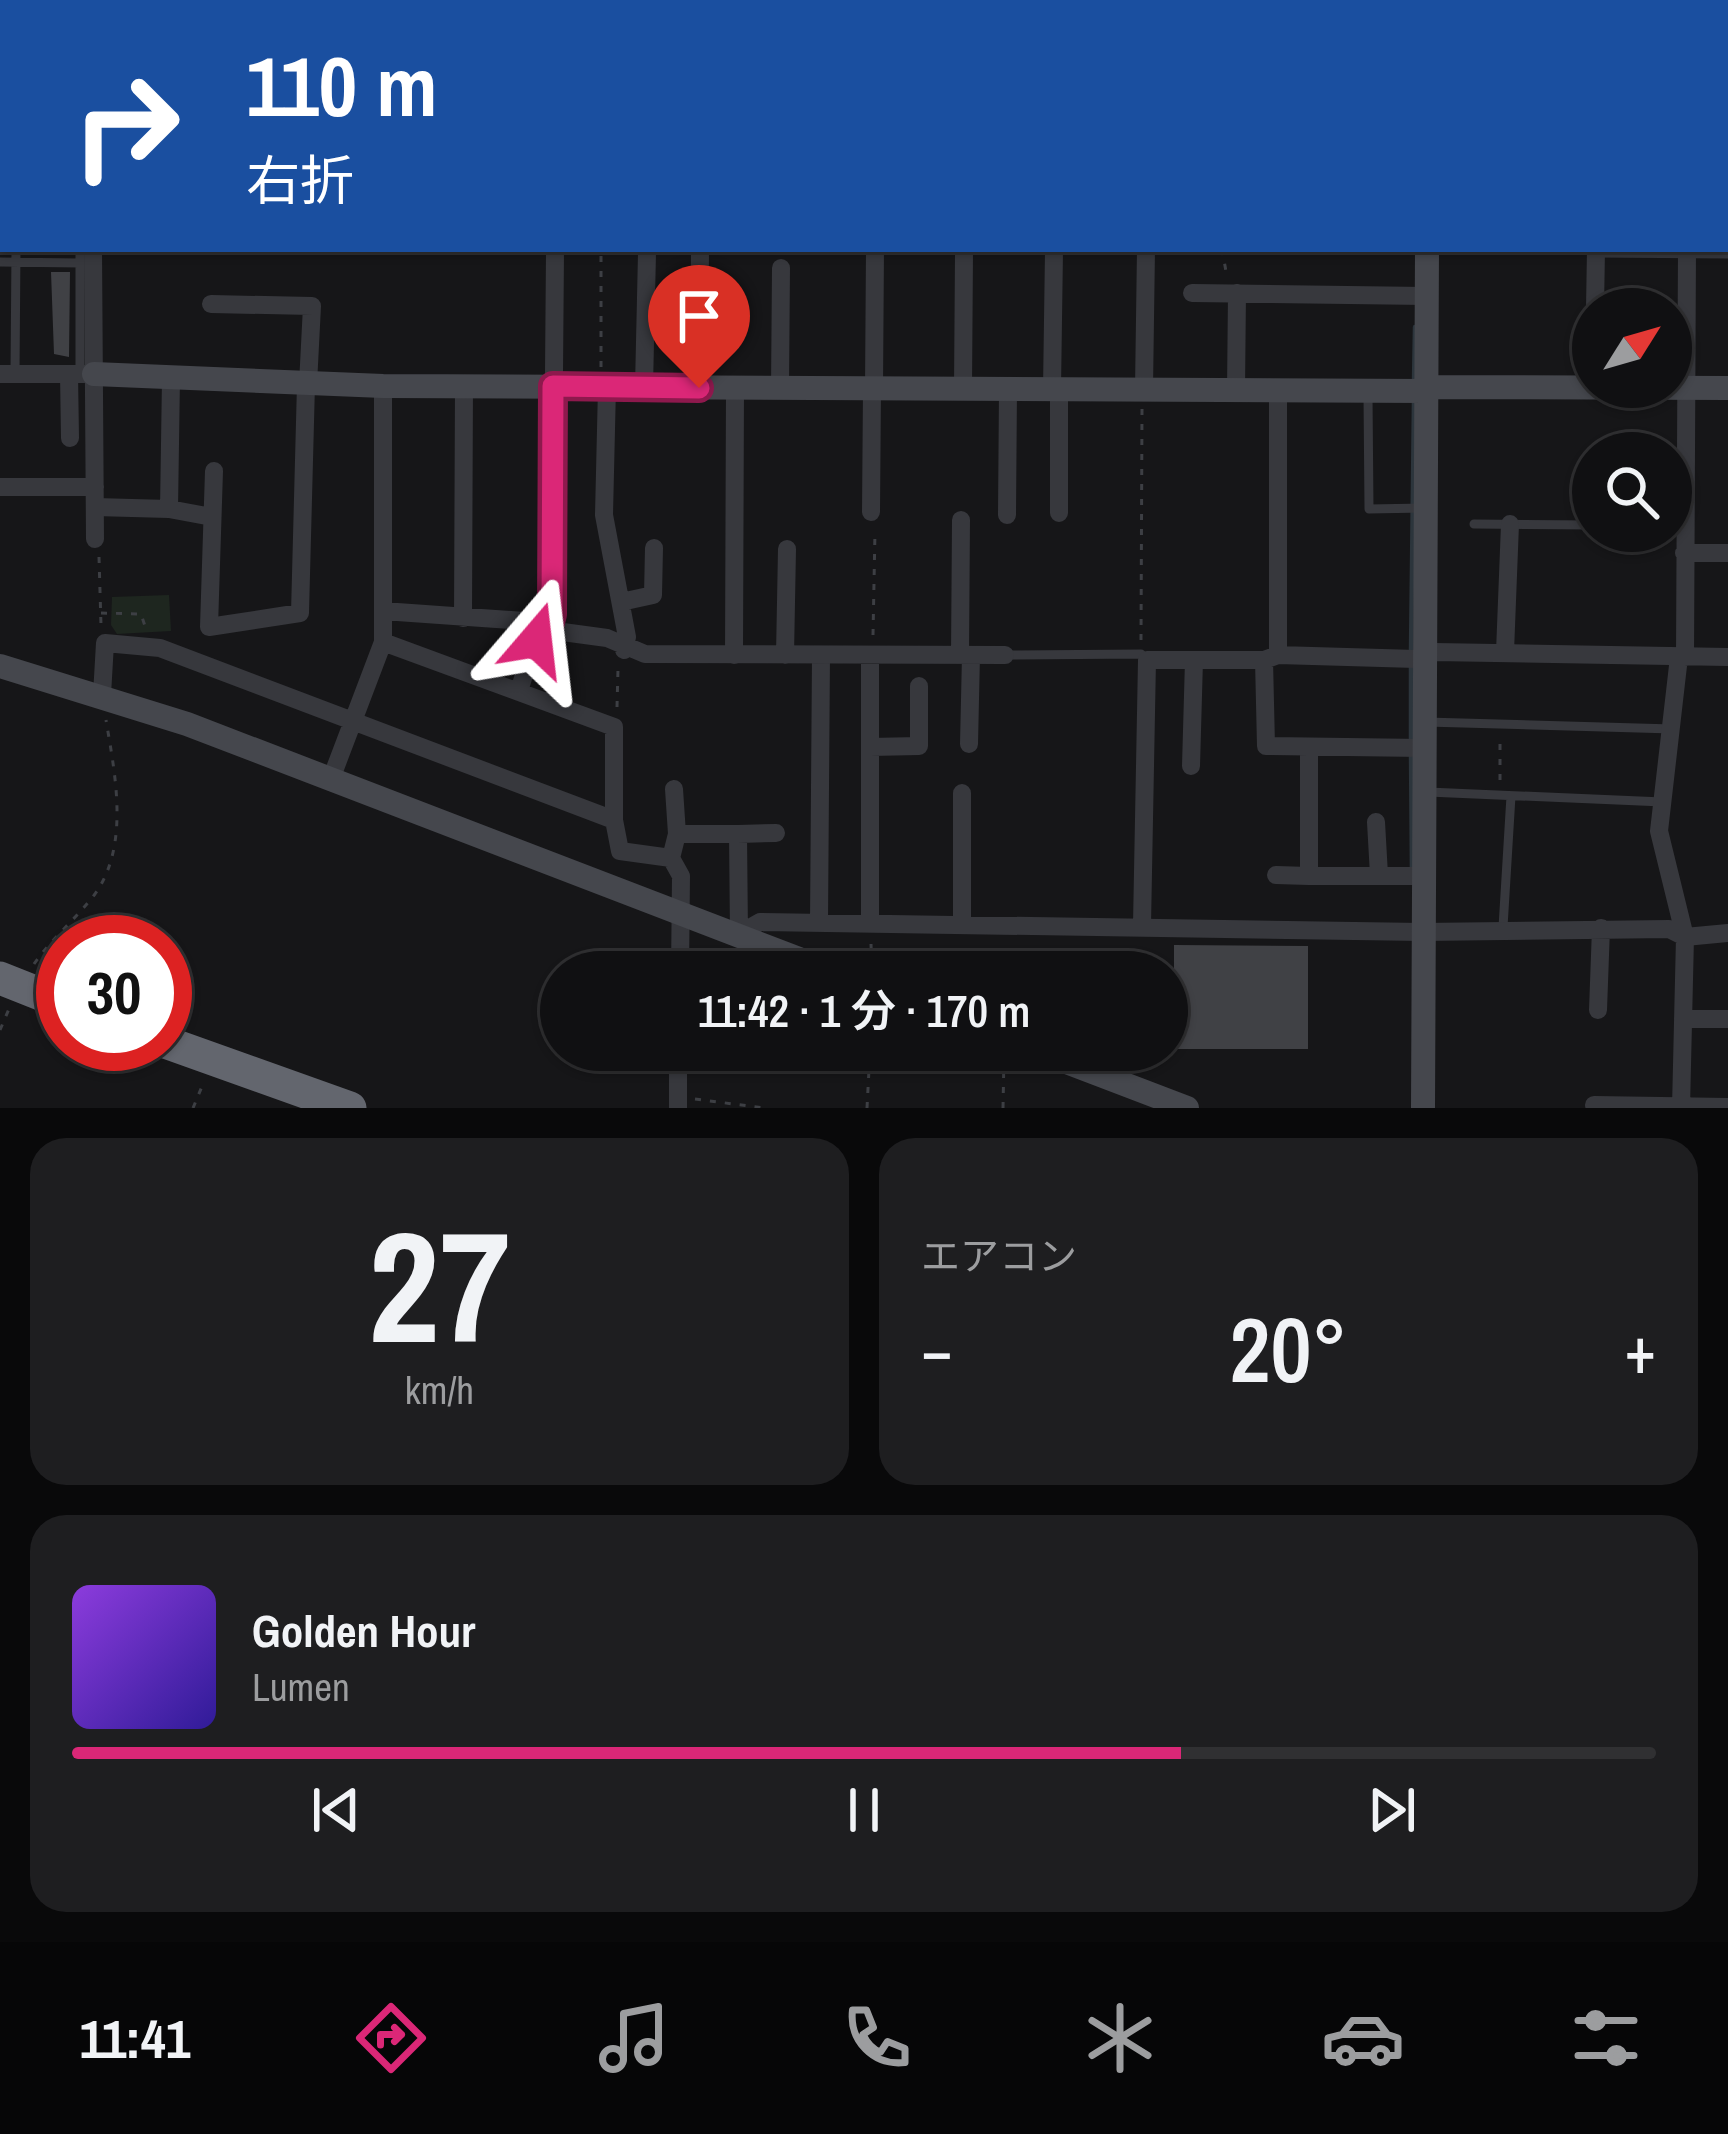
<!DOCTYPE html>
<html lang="ja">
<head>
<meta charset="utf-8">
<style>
	:root { --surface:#101012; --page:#1e1e20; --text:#f1f3f6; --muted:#9c9d9f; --line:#303032; --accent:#db2777 }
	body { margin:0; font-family:"Archivo Narrow","Noto Sans JP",sans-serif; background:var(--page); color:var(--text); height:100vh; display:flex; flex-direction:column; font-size:45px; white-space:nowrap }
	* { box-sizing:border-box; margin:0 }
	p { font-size:39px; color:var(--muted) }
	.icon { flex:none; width:66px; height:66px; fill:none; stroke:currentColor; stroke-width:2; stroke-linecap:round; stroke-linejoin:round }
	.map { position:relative; height:1108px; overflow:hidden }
	.drawer { display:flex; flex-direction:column; gap:30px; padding:30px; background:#09090a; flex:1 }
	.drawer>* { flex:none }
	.hud { position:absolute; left:0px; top:0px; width:1728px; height:252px; box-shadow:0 3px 9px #0004,0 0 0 3px var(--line); background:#1a4fa0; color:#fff; overflow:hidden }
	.needle { width:78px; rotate:53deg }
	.tools { position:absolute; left:1572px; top:288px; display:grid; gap:24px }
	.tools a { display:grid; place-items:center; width:120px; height:120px; border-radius:50%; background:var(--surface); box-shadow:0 3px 9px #0004,0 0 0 3px var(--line); font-size:60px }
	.speed { position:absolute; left:36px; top:915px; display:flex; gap:24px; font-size:60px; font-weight:700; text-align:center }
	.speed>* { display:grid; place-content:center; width:156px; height:156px; border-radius:50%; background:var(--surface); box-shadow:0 3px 9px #0004,0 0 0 3px var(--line); line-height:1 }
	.speed .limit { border:18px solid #d22; background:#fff; color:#111 }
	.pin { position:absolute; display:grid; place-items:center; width:102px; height:102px; color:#fff; margin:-123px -51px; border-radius:50% 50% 50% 0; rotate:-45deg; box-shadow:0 0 12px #0007 }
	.pin .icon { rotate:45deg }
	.me { position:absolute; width:132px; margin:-66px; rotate:17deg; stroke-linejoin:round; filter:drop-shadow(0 0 9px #0008) }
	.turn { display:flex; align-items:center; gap:42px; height:252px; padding:0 48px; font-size:54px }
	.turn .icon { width:156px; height:156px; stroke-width:2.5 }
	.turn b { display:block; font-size:84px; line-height:102px }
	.big { font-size:90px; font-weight:600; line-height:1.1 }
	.drawer .widget { flex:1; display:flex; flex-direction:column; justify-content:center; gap:18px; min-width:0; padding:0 42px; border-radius:36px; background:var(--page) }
	.drawer .dial { align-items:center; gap:0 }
	.dial b { font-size:156px; line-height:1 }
	.song { display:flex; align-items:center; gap:36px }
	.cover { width:144px; height:144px; border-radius:18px; background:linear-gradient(135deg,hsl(270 70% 55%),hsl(250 70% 35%)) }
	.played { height:12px; border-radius:6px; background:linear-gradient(90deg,var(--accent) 70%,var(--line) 70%) }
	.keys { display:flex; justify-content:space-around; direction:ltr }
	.heat { display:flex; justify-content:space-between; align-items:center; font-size:66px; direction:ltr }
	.drawer .tiles { flex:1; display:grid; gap:30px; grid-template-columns:1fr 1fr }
	.widget:last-child { grid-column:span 2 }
	.trip { position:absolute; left:540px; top:951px; width:648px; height:120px; border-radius:60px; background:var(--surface); box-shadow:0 3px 9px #0004,0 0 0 3px var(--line); font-weight:600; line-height:120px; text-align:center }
	.menu { display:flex; height:192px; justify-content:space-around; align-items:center; background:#060607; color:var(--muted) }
	.menu .icon { width:84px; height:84px }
	.menu .active { color:var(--accent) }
	.menu b { font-size:54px; color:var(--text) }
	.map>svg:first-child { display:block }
</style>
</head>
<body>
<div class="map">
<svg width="1728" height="1108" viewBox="0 0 1728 1108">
	<rect width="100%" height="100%" fill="#161618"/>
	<path fill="#1e261f" d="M169,595L171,631L117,634L111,625L112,597Z"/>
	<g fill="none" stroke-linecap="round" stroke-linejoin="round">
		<path stroke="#2c353c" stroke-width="4.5" d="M1388,0V3
			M1414,381L1415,327
			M1411,651L1414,399
			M1411,663V741
			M1411,753L1412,873"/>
	</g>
	<path fill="#404145" d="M51,272H70L69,357L54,354Z
		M1174,945L1308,946V1049H1174Z"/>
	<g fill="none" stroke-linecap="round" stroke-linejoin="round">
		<path stroke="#3d3f44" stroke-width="3" stroke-dasharray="6 9" stroke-linecap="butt" d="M873,0V3
			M1132,3V0
			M1222,249L1227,277
			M601,367V249
			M99,557L101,625
			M101,613L141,614L146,629
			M873,635L875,531
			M1141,640L1142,409
			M617,707L618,669
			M1500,780V736
			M871,944L872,972
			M34,964C52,938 76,919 95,894C130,845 115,774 106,720
			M1142,972V945
			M0,1030L9,1009
			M1141,1066V1050
			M695,1099L764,1108
			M193,1108L203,1084
			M867,1108L870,1050
			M1003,1108L1004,1055"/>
		<path stroke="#37383d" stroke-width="9" d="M1514,3V0
			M0,187H3
			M80,249V374
			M1596,253L1728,254
			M0,262L80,263
			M15,374L16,249
			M1368,396L1369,509L1424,508
			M1474,524L1593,525
			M1005,655L1141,654L1146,659
			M1426,722L1673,729
			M1428,792L1663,802
			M1503,927L1511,796"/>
		<path stroke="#37383d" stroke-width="18" d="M77,0V3
			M1597,0V3
			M1688,3V0
			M0,107H3
			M1725,119H1728
			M93,249L95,539
			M1192,293L1426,296
			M211,304L312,306L308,384
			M1595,309L1596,249
			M0,374H94
			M69,374L70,438
			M171,378L169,509L212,517
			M607,387L604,515L627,637L624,650
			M644,387L647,253
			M699,388L700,251
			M780,388L781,268
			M874,388L875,249
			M963,388L964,254
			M1052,389L1054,251
			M1059,389V513
			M1144,389L1146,249
			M1236,390L1237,293
			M214,471L209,627L300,613L306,384
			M0,487H95
			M95,507L169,509
			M871,512L872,388
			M1007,515L1008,389
			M1684,553H1728
			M621,602L653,595L654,548
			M383,611L538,622L548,630L552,614L555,252
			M463,618L464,385
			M383,642L614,727V820L620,851L671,858L681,876L680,972
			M1505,652L1510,524
			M734,655L735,388
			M785,655L787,549
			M960,655L961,520
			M1278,655V390
			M1679,657L1659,831L1685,937L1681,1108
			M1685,657L1687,249
			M1264,660L1266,746L1423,748
			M519,691L535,640L548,630L607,638L645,654L1005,655
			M102,695L105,643L160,648L614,820
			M969,744L971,655
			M870,747L919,746V686
			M1309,747V876H1421
			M1191,766L1194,660
			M331,779L383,642V386
			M674,789L677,834
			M1376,822L1379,875
			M738,834L776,833
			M671,858L677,834H738L739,934L760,922L1422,932L1669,929L1685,937L1728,933
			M1276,875L1309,876
			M819,922L821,655
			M870,922V655
			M962,923V793
			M1142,925L1147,660H1264L1278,655L1416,659L1434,652L1728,657
			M1598,1010L1601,928
			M1683,1019H1728
			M1594,1105L1728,1107
			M678,1108V1050"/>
		<path stroke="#45474d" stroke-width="24" d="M1402,0L1403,3
			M94,374L383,386L1425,391
			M1425,387L1728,388
			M0,666L187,724L833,972
			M1035,1050L1187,1108
			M1423,1108L1427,249"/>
		<path stroke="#63666e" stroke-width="33" d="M0,978L63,1003
			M165,1042L350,1108"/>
	</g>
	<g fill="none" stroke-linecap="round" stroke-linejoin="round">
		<g stroke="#8e194d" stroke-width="30">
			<path id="route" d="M536,640L548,630L552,614L553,386L699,388"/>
		</g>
		<use href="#route" stroke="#db2777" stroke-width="21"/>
	</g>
</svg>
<div class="tools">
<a><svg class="needle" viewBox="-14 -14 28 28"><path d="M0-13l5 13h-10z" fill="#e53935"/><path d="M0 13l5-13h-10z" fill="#9c9d9f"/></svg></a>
<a><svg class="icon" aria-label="search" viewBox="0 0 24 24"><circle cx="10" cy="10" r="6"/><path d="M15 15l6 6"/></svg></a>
</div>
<div class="speed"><div class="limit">30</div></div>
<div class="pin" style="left:699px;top:388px;background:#d93025"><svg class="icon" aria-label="arrive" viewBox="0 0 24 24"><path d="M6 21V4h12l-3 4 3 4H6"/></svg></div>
<svg class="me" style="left:536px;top:640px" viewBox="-20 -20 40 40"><path d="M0-17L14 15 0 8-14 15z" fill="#db2777" stroke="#fff" stroke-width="4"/></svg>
<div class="trip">11:42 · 1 分 · 170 m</div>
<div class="hud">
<div class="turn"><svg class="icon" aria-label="right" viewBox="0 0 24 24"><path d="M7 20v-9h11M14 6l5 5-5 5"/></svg><div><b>110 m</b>右折</div></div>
</div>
</div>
<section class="drawer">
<div class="tiles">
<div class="widget dial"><b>27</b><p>km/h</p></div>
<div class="widget"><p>エアコン</p>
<div class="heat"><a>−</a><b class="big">20°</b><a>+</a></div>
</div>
<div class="widget">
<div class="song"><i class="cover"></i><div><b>Golden Hour</b><p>Lumen</p></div></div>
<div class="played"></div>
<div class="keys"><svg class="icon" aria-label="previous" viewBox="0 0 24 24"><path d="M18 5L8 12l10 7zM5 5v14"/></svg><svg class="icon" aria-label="pause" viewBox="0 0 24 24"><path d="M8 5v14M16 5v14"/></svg><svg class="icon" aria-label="next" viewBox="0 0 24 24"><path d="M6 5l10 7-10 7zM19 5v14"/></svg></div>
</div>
</div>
</section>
<nav class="menu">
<b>11:41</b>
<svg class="icon active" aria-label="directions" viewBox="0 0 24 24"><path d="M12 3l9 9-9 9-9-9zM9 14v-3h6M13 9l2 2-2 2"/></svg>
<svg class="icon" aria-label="music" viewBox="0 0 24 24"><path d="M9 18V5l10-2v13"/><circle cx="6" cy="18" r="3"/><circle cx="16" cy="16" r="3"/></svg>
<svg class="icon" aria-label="phone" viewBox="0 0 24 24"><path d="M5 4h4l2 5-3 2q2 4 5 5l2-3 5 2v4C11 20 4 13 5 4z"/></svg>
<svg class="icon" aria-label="climate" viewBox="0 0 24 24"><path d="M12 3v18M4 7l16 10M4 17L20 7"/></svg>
<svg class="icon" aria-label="car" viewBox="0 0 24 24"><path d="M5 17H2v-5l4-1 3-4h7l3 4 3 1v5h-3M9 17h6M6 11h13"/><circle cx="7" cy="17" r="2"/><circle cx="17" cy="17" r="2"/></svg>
<svg class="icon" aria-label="filters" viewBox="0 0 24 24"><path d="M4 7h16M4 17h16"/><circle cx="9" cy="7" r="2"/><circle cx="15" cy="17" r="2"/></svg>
</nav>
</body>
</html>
